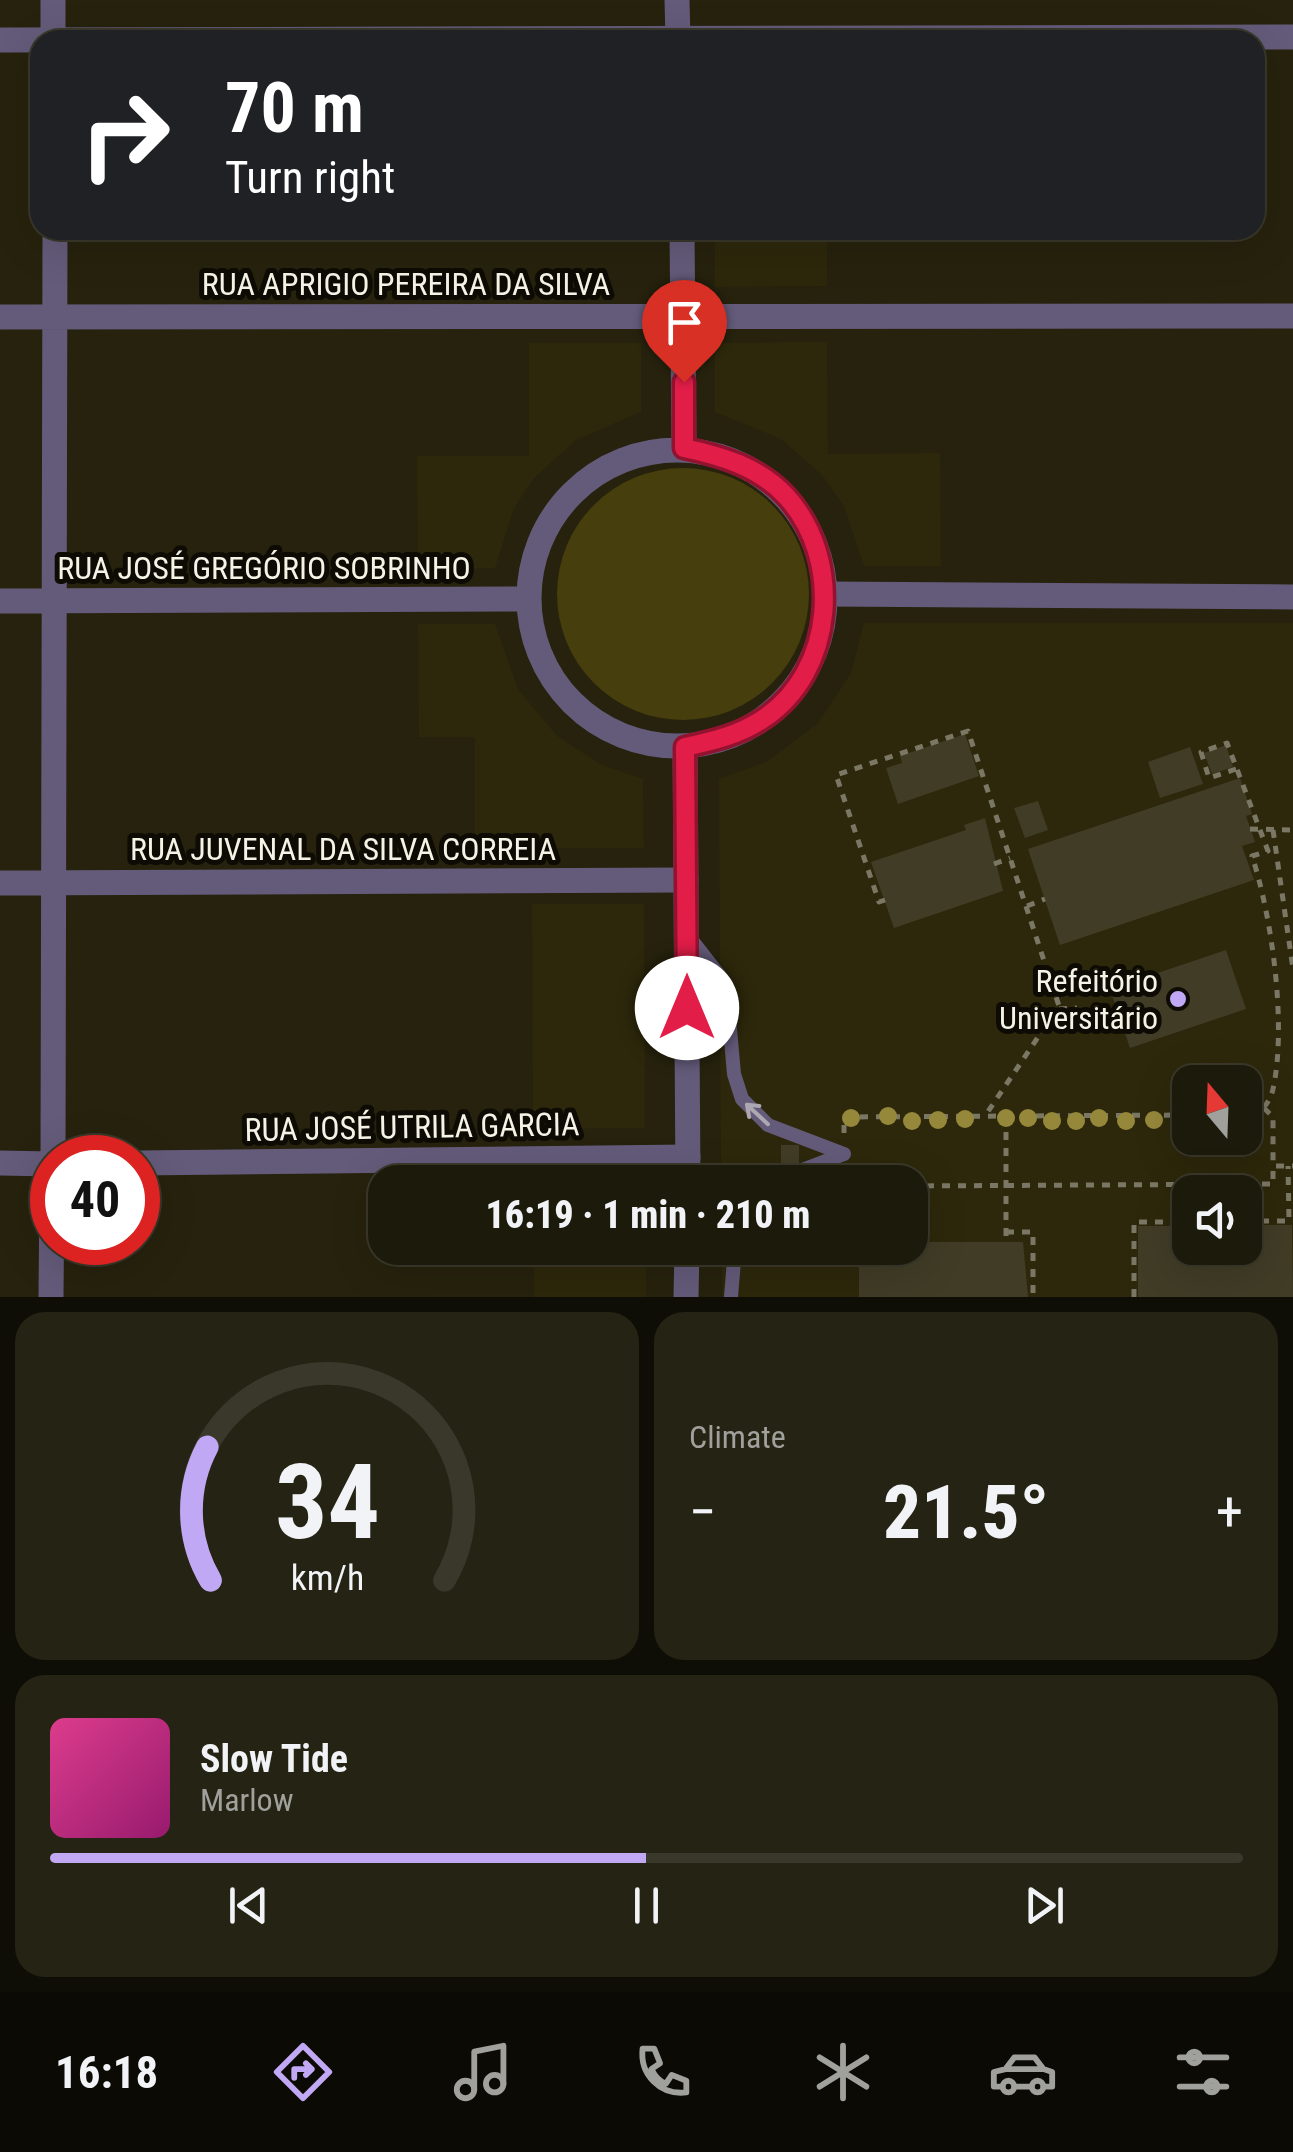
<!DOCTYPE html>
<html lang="en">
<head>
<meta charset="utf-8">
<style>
	:root { --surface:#1c1a0a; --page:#252313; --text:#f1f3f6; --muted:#a0a19c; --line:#3a382b; --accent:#c0a8f4 }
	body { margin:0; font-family:"Roboto Condensed",sans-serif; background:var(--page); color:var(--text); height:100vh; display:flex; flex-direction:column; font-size:38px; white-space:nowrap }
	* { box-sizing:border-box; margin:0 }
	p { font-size:32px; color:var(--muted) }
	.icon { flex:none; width:55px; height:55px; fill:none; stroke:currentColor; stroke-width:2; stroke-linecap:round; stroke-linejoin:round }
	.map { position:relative; height:1297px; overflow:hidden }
	.details { display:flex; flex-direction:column; gap:15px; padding:15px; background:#0f0e06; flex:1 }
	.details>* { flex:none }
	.banner { position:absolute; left:30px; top:30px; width:1235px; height:210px; border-radius:30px; box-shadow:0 10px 40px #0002,0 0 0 2px var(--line); background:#202124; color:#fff; overflow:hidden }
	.needle { width:65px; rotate:341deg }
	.fabs { position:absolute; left:1172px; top:1065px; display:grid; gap:20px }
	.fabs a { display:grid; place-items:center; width:90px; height:90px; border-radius:20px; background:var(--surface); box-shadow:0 10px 40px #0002,0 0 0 2px var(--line); font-size:50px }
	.speed { position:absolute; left:30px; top:1135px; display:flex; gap:20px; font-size:50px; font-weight:700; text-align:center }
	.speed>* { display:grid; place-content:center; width:130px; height:130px; border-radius:50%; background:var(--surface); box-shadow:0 10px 40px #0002,0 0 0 2px var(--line); line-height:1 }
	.speed .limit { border:15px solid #d22; background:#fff; color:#111 }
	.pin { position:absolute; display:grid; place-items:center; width:85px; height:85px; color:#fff; margin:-102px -42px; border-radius:50% 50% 50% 0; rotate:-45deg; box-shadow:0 0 10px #0007 }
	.pin .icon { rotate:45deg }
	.me { position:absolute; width:110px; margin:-55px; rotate:0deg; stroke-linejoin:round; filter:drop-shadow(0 0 8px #0008) }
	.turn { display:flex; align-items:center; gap:35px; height:210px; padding:0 30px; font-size:45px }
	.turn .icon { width:130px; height:130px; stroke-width:2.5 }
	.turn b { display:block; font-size:70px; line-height:85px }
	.big { font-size:75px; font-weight:800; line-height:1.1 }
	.details .card { flex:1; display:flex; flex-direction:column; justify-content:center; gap:15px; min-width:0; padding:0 35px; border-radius:30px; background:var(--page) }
	.details .dial { align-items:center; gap:0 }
	.dial svg { height:260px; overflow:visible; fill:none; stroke:var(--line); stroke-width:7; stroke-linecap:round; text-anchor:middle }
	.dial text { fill:var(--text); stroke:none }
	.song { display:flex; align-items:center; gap:30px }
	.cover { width:120px; height:120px; border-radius:15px; background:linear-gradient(135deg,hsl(330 70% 55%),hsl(320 70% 35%)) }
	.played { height:10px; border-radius:5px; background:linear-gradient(90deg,var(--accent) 50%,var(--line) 50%) }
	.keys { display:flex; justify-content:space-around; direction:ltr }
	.heat { display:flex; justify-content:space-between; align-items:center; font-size:55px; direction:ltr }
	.details .tiles { flex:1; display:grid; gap:15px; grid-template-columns:1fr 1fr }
	.card:last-child { grid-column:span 2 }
	.trip { position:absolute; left:368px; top:1165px; width:560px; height:100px; border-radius:30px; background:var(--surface); box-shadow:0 10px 40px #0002,0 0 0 2px var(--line); font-weight:800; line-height:100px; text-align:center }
	.dock { display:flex; height:160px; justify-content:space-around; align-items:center; background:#0b0a04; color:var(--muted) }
	.dock .icon { width:70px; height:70px }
	.dock .active { color:var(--accent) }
	.dock b { font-size:45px; color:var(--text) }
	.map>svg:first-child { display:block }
</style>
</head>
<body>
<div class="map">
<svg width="1293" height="1297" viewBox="0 0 1293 1297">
	<rect width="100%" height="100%" fill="#26220d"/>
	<path fill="#2d280b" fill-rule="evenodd" d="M715,230H827V286L715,287Z
		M827,342L828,454L940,453L941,566H864L844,506L822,475L781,439L715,412V343Z
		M529,343H641V412L576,440L534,478L514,508L495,568L418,569L417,456H529Z
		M864,623H1293V1297H722V1248H910V1182H721L719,779L768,761L818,723L851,673ZM1190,1082H1245V1138H1190ZM1190,1192H1245V1248H1190Z
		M495,624L518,689L557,736L600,764L643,779L644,848L475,849V737H419L418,624Z
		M532,904H644L645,1128L533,1129Z
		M534,1248H646V1297H534Z"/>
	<path fill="#463e0c" d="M557 594a126 126 0 1 1 252 0a126 126 0 1 1-252 0Z"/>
	<path fill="#403c26" d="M965,734L979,776L898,804L886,768L902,763L900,756Z
		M1226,745L1233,767L1212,774L1204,753Z
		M1190,747L1203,784L1160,798L1148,762Z
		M1240,778L1252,814L1246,816L1255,842L1242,846L1254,880L1060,945L1028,849Z
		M1038,801L1048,830L1025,838L1014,808Z
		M985,818L1003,891L894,928L871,862L966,830L964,825Z
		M1226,950L1246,1009L1130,1048L1110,989Z
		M781,1145H799V1163H781Z
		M1245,1225H1292L1293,1297H1138V1226H1190V1248H1245Z
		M910,1242H1023L1028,1297H859V1248H910Z"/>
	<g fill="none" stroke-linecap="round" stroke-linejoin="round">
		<path stroke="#7a7765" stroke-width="5" stroke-dasharray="8 8" stroke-linecap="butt" d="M1236,769L1209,778L1201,752L1227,743L1268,851L1252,856C1272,917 1287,1026 1273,1089C1270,1104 1256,1117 1245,1126
			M1250,829L1293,830
			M1273,830L1293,969
			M994,864L1010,858
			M885,900L879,902L836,775L968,731L1059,1006L985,1116
			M1027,906L1045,899
			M1059,1009L1077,1008
			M1264,1108L1273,1117V1166
			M1006,1116V1241
			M844,1133V1117L1190,1115
			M845,1173L865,1182
			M910,1186L1273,1184V1166H1293
			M1245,1221H1289L1288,1166
			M1006,1232H1033V1297
			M1134,1297V1222H1190"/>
		<path stroke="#645b7a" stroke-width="14" d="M687,934L726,984L734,1074L742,1099L768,1125L844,1154
			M771,1182L844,1154
			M731,1297L735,1248"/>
		<path stroke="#645b7a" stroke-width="25" d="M53,0V40
			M0,40L1293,37
			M0,317L1293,316
			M825,594L1293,597
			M0,601L528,599
			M0,883L686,880
			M53,1158L55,230
			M0,1163L52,1164
			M138,1163L688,1157
			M51,1297L52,1182"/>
		<path stroke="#645b7a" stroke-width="25" d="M677,0L678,40
			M682,230L684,448
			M529 598a148 148 0 1 1 296 0a148 148 0 1 1-296 0Z
			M685,747L688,1182
			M686,1297L687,1248"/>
	</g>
	<g fill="#96883b">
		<circle cx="888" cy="1116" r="9"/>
		<circle cx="851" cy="1118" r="9"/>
		<circle cx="1006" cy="1118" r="9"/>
		<circle cx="1028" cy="1118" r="9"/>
		<circle cx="1099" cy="1118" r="9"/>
		<circle cx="965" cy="1119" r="9"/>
		<circle cx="938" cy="1120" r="9"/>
		<circle cx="1154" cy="1120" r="9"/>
		<circle cx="912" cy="1121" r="9"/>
		<circle cx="1052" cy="1121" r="9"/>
		<circle cx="1076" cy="1121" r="9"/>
		<circle cx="1126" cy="1121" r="9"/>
	</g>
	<defs><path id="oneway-shaft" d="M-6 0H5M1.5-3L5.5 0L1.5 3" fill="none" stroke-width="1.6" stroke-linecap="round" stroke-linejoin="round" transform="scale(2.5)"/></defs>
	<use stroke="#aca7b0" href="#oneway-shaft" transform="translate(757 1114) rotate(-137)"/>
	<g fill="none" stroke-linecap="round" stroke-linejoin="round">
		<g stroke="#92132f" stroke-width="25">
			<path id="route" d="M684,382V448C722,456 759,467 786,496C843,558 836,671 763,719C739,735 713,741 685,747L687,1008"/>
		</g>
		<use href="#route" stroke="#e11d48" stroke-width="18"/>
	</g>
	<circle fill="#c0a8f4" stroke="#0d0b04" stroke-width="4" cx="1178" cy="999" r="10"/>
	<g text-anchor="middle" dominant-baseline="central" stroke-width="10" stroke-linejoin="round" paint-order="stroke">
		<g font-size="32" fill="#f5f3e6" stroke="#0d0b04">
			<text x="406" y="284">RUA APRIGIO PEREIRA DA SILVA</text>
			<text x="264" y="568">RUA JOSÉ GREGÓRIO SOBRINHO</text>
			<text x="343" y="849">RUA JUVENAL DA SILVA CORREIA</text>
			<text transform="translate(412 1127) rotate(-1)">RUA JOSÉ UTRILA GARCIA</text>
		</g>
		<g font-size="32" fill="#f5f3e6" stroke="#0d0b04" text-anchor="end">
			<text x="1158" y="981">Refeitório<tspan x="1158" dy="37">Universitário</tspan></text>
		</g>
	</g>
</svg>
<div class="fabs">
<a><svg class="needle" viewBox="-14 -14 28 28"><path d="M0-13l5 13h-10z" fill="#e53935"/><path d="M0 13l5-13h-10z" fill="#a0a19c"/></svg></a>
<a><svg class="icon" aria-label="sound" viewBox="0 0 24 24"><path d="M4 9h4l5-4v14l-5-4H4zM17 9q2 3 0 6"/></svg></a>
</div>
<div class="speed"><div class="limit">40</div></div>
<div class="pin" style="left:684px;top:382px;background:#d93025"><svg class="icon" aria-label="arrive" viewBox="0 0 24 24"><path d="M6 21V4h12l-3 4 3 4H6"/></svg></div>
<svg class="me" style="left:687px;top:1008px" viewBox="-20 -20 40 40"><circle r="19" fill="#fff"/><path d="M0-13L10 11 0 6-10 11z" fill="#e11d48"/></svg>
<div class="trip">16:19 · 1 min · 210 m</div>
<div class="banner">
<div class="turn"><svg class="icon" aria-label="right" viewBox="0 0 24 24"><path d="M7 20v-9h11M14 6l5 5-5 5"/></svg><div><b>70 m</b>Turn right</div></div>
</div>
</div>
<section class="details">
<div class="tiles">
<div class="card dial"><svg viewBox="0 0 100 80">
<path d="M14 69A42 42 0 1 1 86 69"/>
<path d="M14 69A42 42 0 0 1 13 28" stroke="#c0a8f4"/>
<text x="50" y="56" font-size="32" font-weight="700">34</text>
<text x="50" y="72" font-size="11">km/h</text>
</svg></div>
<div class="card"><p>Climate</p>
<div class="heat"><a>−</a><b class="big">21.5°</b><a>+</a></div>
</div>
<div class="card">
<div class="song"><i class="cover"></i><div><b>Slow Tide</b><p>Marlow</p></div></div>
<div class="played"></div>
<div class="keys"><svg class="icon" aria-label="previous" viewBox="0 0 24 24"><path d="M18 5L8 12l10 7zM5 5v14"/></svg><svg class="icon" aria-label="pause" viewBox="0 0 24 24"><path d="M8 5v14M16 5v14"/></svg><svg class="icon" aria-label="next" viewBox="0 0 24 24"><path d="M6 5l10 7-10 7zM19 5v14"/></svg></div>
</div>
</div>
</section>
<nav class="dock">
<b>16:18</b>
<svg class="icon active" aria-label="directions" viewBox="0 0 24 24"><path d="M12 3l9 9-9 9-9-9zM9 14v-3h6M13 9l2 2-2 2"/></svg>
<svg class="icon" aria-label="music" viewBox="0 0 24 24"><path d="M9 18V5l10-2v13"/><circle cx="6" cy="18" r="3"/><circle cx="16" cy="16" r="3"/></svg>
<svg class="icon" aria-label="phone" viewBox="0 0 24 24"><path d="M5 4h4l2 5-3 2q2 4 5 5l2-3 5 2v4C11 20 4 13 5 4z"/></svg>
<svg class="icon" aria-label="climate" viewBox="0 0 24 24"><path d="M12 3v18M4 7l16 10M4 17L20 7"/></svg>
<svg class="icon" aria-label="car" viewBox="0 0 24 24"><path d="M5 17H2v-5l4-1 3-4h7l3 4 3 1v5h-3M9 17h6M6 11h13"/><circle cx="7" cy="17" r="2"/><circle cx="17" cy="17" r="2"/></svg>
<svg class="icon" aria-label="filters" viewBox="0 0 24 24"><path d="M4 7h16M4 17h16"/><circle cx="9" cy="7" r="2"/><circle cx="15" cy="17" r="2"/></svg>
</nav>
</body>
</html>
